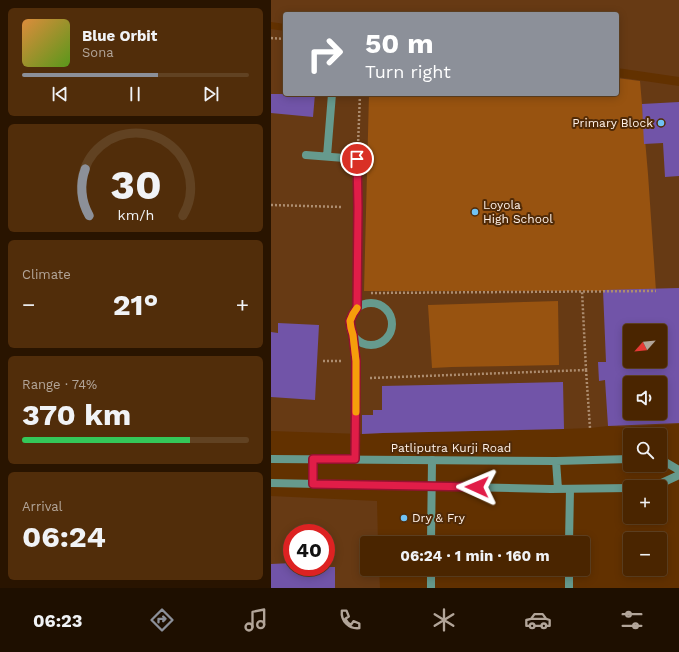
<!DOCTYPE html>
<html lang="en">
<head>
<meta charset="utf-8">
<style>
	:root { --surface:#4a2500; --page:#512d0a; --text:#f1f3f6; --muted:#b2a599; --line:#614222; --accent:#8c9099 }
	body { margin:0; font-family:"Work Sans",sans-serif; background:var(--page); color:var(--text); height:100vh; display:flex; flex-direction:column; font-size:15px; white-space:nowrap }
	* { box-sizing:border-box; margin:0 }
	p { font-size:13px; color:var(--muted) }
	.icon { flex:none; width:22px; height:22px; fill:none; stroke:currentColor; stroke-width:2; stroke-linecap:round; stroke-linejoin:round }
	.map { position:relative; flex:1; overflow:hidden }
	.details { display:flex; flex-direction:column; gap:8px; padding:8px; background:#291400; width:271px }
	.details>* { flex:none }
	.banner { position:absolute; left:12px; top:12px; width:336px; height:84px; border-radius:4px; box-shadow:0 2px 10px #0003,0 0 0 1px var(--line); background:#8c9099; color:#fff; overflow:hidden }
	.needle { width:26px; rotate:243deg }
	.tools { position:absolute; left:352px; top:324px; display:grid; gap:8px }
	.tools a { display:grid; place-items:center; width:44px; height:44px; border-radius:4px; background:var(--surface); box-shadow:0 2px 10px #0003,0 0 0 1px var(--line); font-size:20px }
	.speed { position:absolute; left:12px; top:524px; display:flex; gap:8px; font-size:20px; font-weight:700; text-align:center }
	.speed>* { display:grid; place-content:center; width:52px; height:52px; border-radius:50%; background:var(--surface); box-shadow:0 2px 10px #0003,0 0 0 1px var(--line); line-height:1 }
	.speed .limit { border:6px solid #d22; background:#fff; color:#111 }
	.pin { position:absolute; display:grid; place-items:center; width:34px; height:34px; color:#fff; margin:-17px; border:2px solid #fff; border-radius:50%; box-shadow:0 1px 4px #0007 }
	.me { position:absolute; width:44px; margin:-22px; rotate:271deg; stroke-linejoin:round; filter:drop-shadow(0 0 3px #0008) }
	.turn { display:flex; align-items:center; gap:14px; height:84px; padding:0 16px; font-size:18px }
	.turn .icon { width:52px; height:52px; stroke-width:2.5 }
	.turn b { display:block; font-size:28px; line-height:34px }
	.big { font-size:30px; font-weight:700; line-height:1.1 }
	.details .widget { flex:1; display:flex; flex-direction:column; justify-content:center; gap:6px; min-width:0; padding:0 14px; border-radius:6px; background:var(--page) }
	.details .dial { align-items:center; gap:0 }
	.dial svg { height:104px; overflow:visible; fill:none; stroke:var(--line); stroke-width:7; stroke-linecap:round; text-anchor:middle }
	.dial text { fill:var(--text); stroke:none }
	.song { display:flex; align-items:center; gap:12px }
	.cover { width:48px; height:48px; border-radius:6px; background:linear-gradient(135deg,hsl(30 70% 55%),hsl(90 70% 35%)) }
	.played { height:4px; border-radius:2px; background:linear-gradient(90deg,var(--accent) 60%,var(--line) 60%) }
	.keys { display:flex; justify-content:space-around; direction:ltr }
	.heat { display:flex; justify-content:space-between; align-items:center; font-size:22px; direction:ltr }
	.charge { height:6px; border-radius:3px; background:linear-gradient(90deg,#34c759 74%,var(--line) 0) }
	.trip { position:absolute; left:89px; top:536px; width:230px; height:40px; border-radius:4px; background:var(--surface); box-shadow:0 2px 10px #0003,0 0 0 1px var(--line); font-weight:700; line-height:40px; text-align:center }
	.tabs { display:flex; height:64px; justify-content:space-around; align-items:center; background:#1e0f00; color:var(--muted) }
	.tabs .icon { width:28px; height:28px }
	.tabs .selected { color:var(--accent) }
	.tabs b { font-size:18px; color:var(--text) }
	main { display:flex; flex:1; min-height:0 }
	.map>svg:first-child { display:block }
</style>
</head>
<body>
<main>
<section class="details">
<div class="widget">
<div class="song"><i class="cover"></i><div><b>Blue Orbit</b><p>Sona</p></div></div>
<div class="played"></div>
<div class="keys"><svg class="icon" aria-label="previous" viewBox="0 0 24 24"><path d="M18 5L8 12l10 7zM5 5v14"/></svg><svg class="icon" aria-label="pause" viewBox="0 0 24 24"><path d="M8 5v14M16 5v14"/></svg><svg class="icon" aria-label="next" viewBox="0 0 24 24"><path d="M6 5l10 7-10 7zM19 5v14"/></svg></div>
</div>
<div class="widget dial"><svg viewBox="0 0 100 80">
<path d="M14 69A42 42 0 1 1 86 69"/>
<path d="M14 69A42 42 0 0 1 11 33" stroke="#8c9099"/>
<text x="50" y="56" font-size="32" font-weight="700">30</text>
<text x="50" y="72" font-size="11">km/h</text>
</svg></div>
<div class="widget"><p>Climate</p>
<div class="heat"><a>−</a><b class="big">21°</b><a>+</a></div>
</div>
<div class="widget"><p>Range · 74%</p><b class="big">370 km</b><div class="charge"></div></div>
<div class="widget"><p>Arrival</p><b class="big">06:24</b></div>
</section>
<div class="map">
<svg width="408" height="588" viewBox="0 0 408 588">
	<rect width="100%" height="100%" fill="#623100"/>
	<path fill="#673a14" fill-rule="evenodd" d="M0,0H408V77L346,68V14H14V24L0,22Z
		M0,29L14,31V94H346V77L408,86V424L352,427L337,426L319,428L293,429L112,433L91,434L0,431ZM359,331H389V361H359ZM359,383H389V413H359Z
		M0,496L106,501L107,543H96V569H108L109,588H0ZM21,533H55V567H21Z"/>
	<path fill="#985310" d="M346,78L369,81L377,174L385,291H93L98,94H346Z
		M287,301L288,365L181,367L161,368L157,305Z"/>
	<path fill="#7154a8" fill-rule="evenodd" d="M0,94H44L42,117L0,113Z
		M408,102V176L394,177L392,143L373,144L371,104Z
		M408,288V423L337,426L334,380L328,381L327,362H335L332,290ZM359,331H389V361H359ZM359,383H389V413H359Z
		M7,323L48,325L44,400L0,397V332L7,333Z
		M292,382L293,429L112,433L91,434V415H102V410H111V386Z
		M21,563V567H64V588H0V564Z"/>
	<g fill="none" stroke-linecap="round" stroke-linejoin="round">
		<path stroke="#ad8d70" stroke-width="2.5" stroke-dasharray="2 2" stroke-linecap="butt" d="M0,38L14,39
			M87,145L89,94
			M0,205L71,207
			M100,293L385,291
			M52,361H70
			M315,370L319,428
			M99,378L315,370L311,291"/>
		<path stroke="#669a8d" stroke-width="8" d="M35,155L86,159V308
			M56,156L61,94
			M79 324a21 21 0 1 1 42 0a21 21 0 1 1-42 0Z
			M82,335L85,361L84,459"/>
		<path stroke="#669a8d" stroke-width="8" d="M160,543L161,460
			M298,543L299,489
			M160,588V569
			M298,588V569"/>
		<path stroke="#669a8d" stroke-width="8" d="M0,459L285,461L359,459
			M42,459V484
			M389,459L408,470
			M285,461L287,489
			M0,483L280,489L359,488
			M382,487L408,475"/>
	</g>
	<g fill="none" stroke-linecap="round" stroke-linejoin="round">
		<g stroke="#92132f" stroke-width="10">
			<path id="route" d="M86,159L87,207L86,308L82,314L79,321L80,328L82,335L85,361L84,459H42V484L206,487"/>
		</g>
		<use href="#route" stroke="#e11d48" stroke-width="7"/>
		<path stroke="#f59e0b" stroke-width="7" d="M85,412V361L82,335L80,328L79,321L82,314L86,308"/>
	</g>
	<g fill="#70c2f4" stroke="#502a07" stroke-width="1.5">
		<circle cx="390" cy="123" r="4"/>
		<circle cx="204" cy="212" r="4"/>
		<circle cx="133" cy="518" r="4"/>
	</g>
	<g text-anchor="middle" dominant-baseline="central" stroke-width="4" stroke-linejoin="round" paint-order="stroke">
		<g font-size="12" fill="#fff2e9" stroke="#502a07" text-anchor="start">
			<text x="382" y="123" text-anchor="end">Primary Block</text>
			<text x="212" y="205">Loyola<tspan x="212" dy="14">High School</tspan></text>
			<text x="141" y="518">Dry &amp; Fry</text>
		</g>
		<g font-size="12" fill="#fff2e9" stroke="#502a07">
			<text x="180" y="448">Patliputra Kurji Road</text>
		</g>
	</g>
</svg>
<div class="tools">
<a><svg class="needle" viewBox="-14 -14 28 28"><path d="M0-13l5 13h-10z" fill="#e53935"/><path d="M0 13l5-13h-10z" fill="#b2a599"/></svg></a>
<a><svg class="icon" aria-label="sound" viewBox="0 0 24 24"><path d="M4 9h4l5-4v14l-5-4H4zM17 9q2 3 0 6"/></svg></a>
<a><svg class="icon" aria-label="search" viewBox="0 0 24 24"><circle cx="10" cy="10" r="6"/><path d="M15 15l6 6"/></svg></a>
<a>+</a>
<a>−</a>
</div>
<div class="speed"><div class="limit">40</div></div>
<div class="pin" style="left:86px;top:159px;background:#d93025"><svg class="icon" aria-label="arrive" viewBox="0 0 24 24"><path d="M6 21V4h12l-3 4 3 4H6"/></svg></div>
<svg class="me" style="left:206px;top:487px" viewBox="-20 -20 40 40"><path d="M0-17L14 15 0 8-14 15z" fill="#e11d48" stroke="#fff" stroke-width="4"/></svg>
<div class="trip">06:24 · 1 min · 160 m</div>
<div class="banner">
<div class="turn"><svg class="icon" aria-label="right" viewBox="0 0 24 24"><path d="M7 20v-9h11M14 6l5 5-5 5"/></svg><div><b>50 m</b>Turn right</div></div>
</div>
</div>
</main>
<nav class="tabs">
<b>06:23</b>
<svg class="icon selected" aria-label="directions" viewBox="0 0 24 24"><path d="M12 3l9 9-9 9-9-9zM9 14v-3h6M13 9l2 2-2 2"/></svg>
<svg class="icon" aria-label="music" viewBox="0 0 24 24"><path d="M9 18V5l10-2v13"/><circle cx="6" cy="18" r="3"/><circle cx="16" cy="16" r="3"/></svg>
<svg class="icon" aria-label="phone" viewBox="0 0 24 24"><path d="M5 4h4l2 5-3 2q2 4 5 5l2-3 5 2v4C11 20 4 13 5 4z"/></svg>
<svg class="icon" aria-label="climate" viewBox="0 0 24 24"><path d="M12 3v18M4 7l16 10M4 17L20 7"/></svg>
<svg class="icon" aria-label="car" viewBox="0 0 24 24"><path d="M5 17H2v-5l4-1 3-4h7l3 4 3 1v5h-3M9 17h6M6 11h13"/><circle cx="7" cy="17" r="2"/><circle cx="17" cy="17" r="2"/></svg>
<svg class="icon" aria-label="filters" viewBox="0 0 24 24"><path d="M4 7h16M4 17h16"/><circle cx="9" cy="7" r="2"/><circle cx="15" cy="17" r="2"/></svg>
</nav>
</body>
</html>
